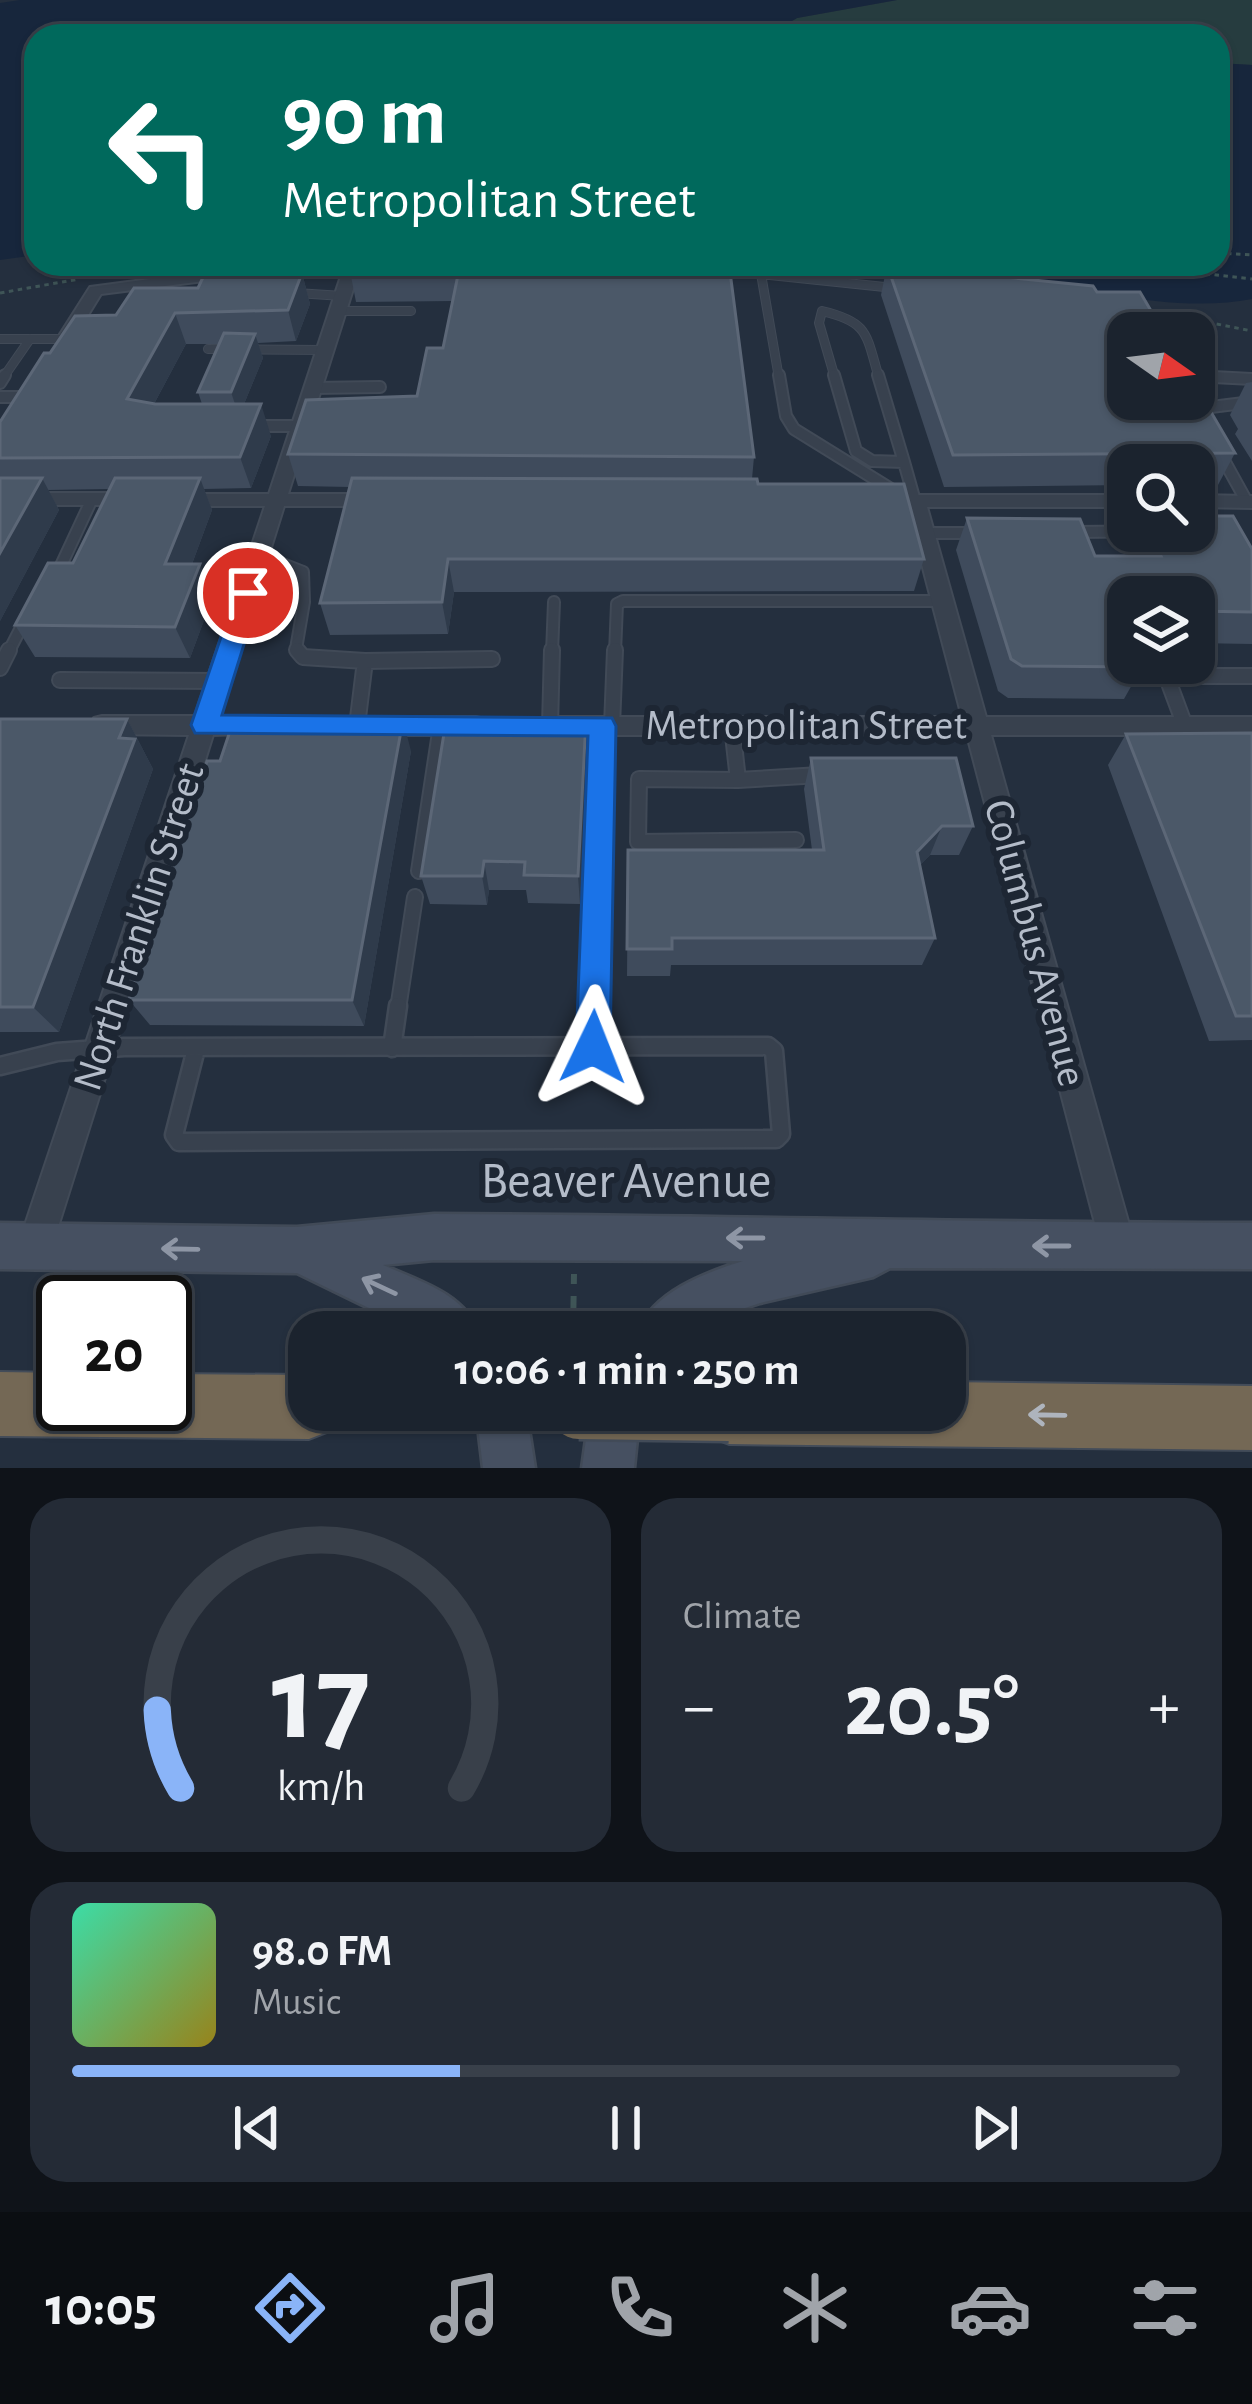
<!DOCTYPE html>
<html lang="en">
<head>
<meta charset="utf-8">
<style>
	:root { --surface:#1b232e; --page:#242b36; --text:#f1f3f6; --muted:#a0a4aa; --line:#39404a; --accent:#8ab4f8 }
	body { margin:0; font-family:"Alegreya Sans",sans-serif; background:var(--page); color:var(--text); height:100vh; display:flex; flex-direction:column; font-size:45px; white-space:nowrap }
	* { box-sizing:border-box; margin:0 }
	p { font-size:39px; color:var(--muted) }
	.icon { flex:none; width:66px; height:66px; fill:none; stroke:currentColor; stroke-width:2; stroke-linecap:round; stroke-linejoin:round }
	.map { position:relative; height:1468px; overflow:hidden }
	.side { display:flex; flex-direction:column; gap:30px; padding:30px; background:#0f1319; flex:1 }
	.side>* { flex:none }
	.guide { position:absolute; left:24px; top:24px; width:1206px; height:252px; border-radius:36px; box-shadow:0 3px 9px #0004,0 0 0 3px var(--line); background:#00695c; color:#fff; overflow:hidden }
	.needle { width:78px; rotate:104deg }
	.tools { position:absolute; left:1107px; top:312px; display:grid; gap:24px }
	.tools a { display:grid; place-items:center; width:108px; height:108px; border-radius:24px; background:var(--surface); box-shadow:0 3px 9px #0004,0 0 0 3px var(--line); font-size:60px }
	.speed { position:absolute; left:36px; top:1275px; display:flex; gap:24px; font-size:60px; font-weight:700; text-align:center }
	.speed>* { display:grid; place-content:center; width:156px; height:156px; border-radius:50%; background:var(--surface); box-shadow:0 3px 9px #0004,0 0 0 3px var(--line); line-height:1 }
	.speed .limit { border:6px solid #111; border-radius:18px; background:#fff; color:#111 }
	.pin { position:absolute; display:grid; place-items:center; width:102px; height:102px; color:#fff; margin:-51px; border:6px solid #fff; border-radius:50%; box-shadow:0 3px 12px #0007 }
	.me { position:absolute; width:132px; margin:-66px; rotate:2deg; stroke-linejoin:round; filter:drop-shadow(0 0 9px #0008) }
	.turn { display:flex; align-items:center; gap:42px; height:252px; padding:0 60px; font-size:54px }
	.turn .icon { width:156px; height:156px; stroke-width:2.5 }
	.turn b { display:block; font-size:84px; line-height:102px }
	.big { font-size:90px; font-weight:700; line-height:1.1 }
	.side .card { flex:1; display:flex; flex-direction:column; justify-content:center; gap:18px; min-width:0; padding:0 42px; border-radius:36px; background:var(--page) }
	.side .dial { align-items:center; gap:0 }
	.dial svg { height:312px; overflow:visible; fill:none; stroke:var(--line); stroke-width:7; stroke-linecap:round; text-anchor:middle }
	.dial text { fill:var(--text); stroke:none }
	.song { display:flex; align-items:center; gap:36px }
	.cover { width:144px; height:144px; border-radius:18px; background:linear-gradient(135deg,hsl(160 70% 55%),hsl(50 70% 35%)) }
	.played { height:12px; border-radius:6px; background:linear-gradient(90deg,var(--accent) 35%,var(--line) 35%) }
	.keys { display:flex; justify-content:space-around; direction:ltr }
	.heat { display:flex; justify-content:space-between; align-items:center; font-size:66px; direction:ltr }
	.side .tiles { flex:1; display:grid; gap:30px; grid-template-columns:1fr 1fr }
	.card:last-child { grid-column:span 2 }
	.trip { position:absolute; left:288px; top:1311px; width:678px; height:120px; border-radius:36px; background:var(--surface); box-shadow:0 3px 9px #0004,0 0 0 3px var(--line); font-weight:700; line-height:120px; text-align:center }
	.dock { display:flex; height:192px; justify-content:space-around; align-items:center; background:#0b0e12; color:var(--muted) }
	.dock .icon { width:84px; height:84px }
	.dock .active { color:var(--accent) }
	.dock b { font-size:54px; color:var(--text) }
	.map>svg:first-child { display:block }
</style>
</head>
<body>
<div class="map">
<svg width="1252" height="1468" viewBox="0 0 1252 1468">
	<rect width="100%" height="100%" fill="#242f3e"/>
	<path fill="#263c3f" d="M897,0H1252V65L1218,63V36H789L779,28L797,18Z"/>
	<path fill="#17263c" d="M20,0H897L797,18L780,28L789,36H36V255L0,260V3Z
		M1218,63L1252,65V299C1162,317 1037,277 946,264H1218Z"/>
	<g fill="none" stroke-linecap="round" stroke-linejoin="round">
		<g stroke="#414a57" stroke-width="10">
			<path id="service-far3" d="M296,293L343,296
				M338,311H411
				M0,339H65
				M208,349L325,350
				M1194,376L1240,378
				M3,378L30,339
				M779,378L761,274L894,288
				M835,378L819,323L822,311C869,322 866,334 879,378"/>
		</g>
		<g stroke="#414a57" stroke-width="14">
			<path id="service-far2" d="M779,375L786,416L794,429L899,494
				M834,375L856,451L872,461L904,462
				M878,375L904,462
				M1194,376L1252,379
				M0,383L5,375
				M313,388L380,387
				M0,397H27
				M1195,409L1252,402
				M254,426H300
				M1221,455L1247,502
				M904,462L915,501
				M1073,532L1180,531
				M924,533H975
				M258,563H280L303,572L304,602L296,649L300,653
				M57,574L92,499
				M8,653L26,618
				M552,653L554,602
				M615,653L617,604L623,601H941"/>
		</g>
		<g stroke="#414a57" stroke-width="18">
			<path id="service-far1" d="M297,650L303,657L365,661
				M0,668L9,650
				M60,680L219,681
				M357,726L365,661L492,659
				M550,726L552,650
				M612,726L615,650
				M732,726L738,780L639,779L638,842L796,840
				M1185,726L1169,683L1177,676H1252
				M738,780L820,775
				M419,871L441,726
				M398,1009L415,897
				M594,1009L602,726"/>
		</g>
		<g stroke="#414a57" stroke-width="21">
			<path id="service" d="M593,1047L594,1006
				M392,1048L398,1006
				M0,1066L57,1052L124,1047L768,1046L774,1051L781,1134L776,1139L179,1142L174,1135L196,1049"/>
		</g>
		<g stroke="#414a57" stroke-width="4">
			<path id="minor" d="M264,264H308L300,269L101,294L69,346L55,342L90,287Z
				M345,264H361L288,494H376L386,500L376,506H284L218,717L268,719L272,726L268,733L213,735L52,1246L47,1258L35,1263L23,1258L18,1246L189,735L102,734L94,732L90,725L94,718L102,716H195L265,506H176L166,500L176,494H269Z
				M0,493H136L146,499L136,505H0Z
				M878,495H1128V507H927L986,717H1252V735H991L1135,1246L1130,1258L1118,1263L1106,1258L1101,1246L967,735H558L550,733L546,726L550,719L558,717H962L907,507L871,505L868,501Z
				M1194,495L1252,496V508L1194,507Z
				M372,717H476L484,719L488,726L484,733L476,735H372L364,733L360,726L364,719Z"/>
		</g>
		<g stroke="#414a57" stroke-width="5">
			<path id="secondary" d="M434,1214C707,1215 979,1223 1252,1223V1269L890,1268L873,1277L760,1303L722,1316L697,1332H637C654,1292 704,1273 743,1261L434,1260L383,1265C419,1281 463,1293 479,1332H418L297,1273L0,1269V1223L297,1227Z
				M476,1410H526L535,1468H483Z
				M590,1410H640L634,1468H582Z"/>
		</g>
		<g stroke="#434c59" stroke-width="4">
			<path id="motorway" d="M0,1372L63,1373V1404H165V1374L309,1375V1410H340L332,1430L309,1439L0,1436Z
				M945,1382L1252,1386V1450L729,1444L706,1435L697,1412L945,1410Z"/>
		</g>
		<path stroke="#3f5557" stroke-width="3" stroke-dasharray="4.5 4.5" stroke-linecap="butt" d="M1218,253L1252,255
			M33,256L34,235
			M1155,264L1156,268L1252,279
			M0,293L79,279
			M1146,310L1252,331"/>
		<path stroke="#3f5557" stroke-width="6" stroke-dasharray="12 12" stroke-linecap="butt" d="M573,1332L574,1274"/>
		<use href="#service-far3" stroke="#38414e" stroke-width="8"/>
		<use href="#service-far2" stroke="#38414e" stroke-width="10"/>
		<use href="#service-far1" stroke="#38414e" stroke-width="14"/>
		<use href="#service" stroke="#38414e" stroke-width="16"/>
		<use href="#minor" fill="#38414e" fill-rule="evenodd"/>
		<use href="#secondary" fill="#465061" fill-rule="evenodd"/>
		<use href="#motorway" fill="#746855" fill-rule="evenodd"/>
		<g stroke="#434c59" stroke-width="63" stroke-linecap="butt">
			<path id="motorway-bridge" d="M579,1410L729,1412"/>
		</g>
		<use href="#motorway-bridge" stroke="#746855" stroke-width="58"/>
	</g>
	<path fill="#3f4b5c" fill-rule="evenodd" d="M729,264L754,457L752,479L758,484L924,559L914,591L454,592L448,634L330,635L320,603L350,487L298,486L288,454L417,396L443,348L453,301L356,302L350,271Z
		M887,265L1097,292L1235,453L1218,485H1194V465H1128V485L944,487L881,295Z
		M302,273L310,304L296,341L258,343L263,358L244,404L271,436L251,488L204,489L212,510L192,564L213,596L190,658L35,657L15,625L73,563L109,489L48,490L59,510L0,621V422L50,353L116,315L198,288ZM186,344H220L198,392L202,404H154Z
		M1252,382V461L1235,434L1238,429L1230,415L1246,383Z
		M967,518L1095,556H1133L1146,531H1194L1252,549V644L1194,643V597H1128V663L1142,667L1124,699L1008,698L998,691L956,550Z
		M0,719H127L153,769L59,1032H0Z
		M586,719L588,750L580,904L528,903L526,890H489L487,905L430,904L421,876Z
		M1252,733V1040L1209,1041L1108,765L1126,734Z
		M411,751L364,1026L150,1025L129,1000L220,761Z
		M811,758L973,826L959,855H930L919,866L935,938L922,965H671L670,976H627L628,850H812L804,789Z"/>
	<path fill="#2f3b4b" d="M302,273L310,304L296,341L288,310Z
		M175,313L186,344L140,430L127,399Z
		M255,334L263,358L239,416L231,392Z
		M261,404L271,436L251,488L240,457Z
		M42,478L59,510L0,621V553Z
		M200,478L212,510L180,596L165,564Z
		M448,559L454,592L448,634L442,602Z
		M200,564L213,596L190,658L175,627Z
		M127,719L153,769L59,1032L33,1007Z
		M586,719L588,750L580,904L578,876Z
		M403,720L411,751L364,1026L352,1000Z
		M942,826L930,855L905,881L917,852Z
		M484,861L489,890L487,905L482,876Z"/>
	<path fill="#4b5868" stroke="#5c6777" stroke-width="3" d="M352,264H729L754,457L288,454L306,400L417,396L427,348H443L459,270L350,271Z
		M887,265L1093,286L1097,292H1140L1164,333H1128V399H1194V383L1235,453L953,455Z
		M205,273H302L288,310L175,313L127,399L155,404H261L240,457L0,458V422L44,353H50L75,316L116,315L134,288H198Z
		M224,333L255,334L231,392H198Z
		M0,478H42L0,553Z
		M115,478H200L165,564H200L175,627L15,625L48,563H73Z
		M352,478L757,479L758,484H904L924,559H448L442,602L320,603Z
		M1194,516H1233L1252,549V612L1194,611V597H1128V611H1119L1128,632V663H1140L1142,667L1022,666L1011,659L967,518L1080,519L1095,556H1161L1149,531H1194Z
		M0,719H127L119,738L135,739L33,1007H0Z
		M234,719L403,720L352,1000H129L207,761H220Z
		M586,719L578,876L524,875L525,862L484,861L482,876H421L446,721Z
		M1252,733V1016H1236L1126,734Z
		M811,758H956L973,826H942L917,852L935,938H672V949H627L628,850H824Z"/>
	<defs><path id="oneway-shaft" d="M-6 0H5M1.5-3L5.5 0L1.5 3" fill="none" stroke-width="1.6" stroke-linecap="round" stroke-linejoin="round" transform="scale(3)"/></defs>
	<g stroke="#8e96a5">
		<use href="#oneway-shaft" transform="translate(745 1238) rotate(-180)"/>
		<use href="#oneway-shaft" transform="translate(1051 1246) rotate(-180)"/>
		<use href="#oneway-shaft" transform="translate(180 1249) rotate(-179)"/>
		<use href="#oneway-shaft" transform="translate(379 1286) rotate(-155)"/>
	</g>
	<use stroke="#aeb4bd" href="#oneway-shaft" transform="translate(1047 1415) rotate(-179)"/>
	<path fill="#1a73e8" stroke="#114b97" stroke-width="3" d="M248,584L260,593L222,715L612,718L616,726L610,1047L605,1058L593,1063L581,1058L576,1047L588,736L195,733L191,725L236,593Z"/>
	<g text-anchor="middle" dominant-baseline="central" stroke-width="12" stroke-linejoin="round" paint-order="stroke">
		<g font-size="42" fill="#b4bcc9" stroke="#1d2633">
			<text x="806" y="726">Metropolitan Street</text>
			<text transform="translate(139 927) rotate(-72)">North Franklin Street</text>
			<text transform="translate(1035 943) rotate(75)">Columbus Avenue</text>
		</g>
		<g font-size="51" fill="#b4bcc9" stroke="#1d2633">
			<text x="626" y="1181">Beaver Avenue</text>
		</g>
	</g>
</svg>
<div class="tools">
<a><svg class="needle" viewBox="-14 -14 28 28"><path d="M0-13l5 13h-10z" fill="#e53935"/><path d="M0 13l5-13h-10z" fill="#a0a4aa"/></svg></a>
<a><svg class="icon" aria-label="search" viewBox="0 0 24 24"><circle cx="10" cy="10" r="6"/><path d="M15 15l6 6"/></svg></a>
<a><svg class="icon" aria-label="layers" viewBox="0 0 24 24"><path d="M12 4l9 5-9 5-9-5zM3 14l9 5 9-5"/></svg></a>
</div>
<div class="speed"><div class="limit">20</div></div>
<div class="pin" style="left:248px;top:593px;background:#d93025"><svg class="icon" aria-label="arrive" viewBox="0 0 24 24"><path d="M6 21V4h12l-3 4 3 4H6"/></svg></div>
<svg class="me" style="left:593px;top:1047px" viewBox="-20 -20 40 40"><path d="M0-17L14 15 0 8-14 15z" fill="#1a73e8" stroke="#fff" stroke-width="4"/></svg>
<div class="trip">10:06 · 1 min · 250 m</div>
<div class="guide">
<div class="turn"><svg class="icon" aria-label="left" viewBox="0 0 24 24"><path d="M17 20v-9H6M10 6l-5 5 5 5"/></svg><div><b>90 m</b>Metropolitan Street</div></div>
</div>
</div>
<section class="side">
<div class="tiles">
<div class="card dial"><svg viewBox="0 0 100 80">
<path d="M14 69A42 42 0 1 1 86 69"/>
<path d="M14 69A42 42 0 0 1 8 49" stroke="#8ab4f8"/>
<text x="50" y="56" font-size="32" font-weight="700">17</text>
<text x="50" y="72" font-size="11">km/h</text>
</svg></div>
<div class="card"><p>Climate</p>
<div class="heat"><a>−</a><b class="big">20.5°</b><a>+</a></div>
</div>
<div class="card">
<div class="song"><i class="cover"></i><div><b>98.0 FM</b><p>Music</p></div></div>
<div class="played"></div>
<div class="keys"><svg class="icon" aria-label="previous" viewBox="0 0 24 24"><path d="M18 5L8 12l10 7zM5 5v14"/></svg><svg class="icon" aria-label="pause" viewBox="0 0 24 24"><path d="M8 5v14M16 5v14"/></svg><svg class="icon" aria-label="next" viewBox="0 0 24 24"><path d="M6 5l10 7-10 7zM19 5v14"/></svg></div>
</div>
</div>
</section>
<nav class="dock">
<b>10:05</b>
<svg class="icon active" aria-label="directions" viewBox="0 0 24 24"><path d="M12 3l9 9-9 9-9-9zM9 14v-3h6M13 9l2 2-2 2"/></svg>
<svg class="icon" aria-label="music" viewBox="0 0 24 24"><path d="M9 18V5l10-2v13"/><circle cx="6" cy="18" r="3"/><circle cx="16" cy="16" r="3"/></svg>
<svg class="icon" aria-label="phone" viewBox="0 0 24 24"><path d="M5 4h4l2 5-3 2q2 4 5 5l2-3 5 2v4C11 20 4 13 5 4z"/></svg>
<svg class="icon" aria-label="climate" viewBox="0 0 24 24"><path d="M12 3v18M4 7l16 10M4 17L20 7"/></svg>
<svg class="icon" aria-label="car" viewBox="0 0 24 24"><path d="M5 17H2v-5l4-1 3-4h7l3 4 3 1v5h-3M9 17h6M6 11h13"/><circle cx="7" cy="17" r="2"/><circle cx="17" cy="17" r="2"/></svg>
<svg class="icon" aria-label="filters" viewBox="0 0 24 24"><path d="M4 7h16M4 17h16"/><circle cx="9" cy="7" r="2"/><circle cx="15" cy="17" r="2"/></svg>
</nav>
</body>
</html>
